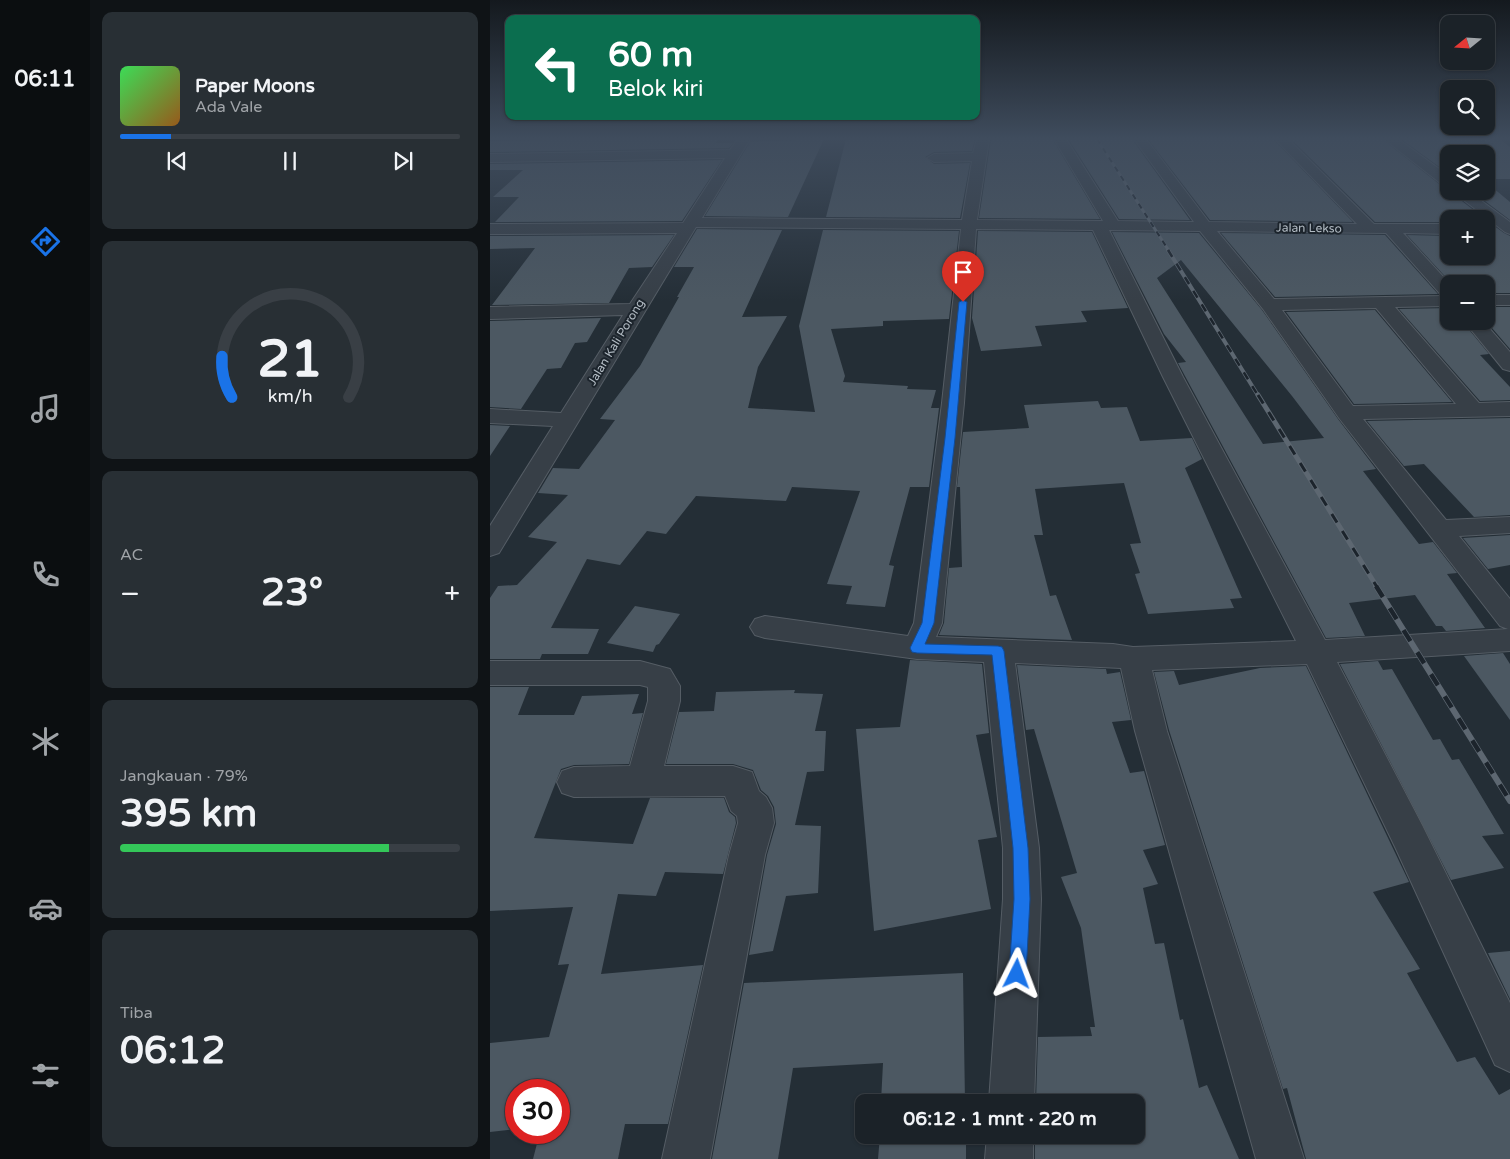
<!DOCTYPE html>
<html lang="id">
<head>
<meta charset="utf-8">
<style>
	:root { --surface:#1b2228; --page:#282f34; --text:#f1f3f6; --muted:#a0a4a8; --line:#393f45; --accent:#1a73e8 }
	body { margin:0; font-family:"Varela Round",sans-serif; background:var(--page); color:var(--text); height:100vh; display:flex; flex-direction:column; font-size:19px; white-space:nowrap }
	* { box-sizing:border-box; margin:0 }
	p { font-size:16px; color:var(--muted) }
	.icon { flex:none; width:28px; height:28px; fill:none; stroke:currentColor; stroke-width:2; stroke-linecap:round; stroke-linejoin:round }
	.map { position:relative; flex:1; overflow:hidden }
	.sheet { display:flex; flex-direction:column; gap:12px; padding:12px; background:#0f1316; width:400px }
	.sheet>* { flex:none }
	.top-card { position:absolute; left:15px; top:15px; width:475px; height:105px; border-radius:10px; box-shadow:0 1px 4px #0004,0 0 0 1px var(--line); background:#0b6e4f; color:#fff; overflow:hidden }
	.needle { width:32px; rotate:252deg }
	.buttons { position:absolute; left:950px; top:15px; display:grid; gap:10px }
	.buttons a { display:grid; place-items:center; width:55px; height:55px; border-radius:10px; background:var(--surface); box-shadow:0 1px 4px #0004,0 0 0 1px var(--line); font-size:25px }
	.speed { position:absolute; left:15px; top:1079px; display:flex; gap:10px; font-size:25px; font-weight:700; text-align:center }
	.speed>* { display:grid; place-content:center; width:65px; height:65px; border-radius:50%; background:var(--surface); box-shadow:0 1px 4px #0004,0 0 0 1px var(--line); line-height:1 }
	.speed .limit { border:8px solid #d22; background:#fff; color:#111 }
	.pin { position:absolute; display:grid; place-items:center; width:42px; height:42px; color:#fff; margin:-51px -21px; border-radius:50% 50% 50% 0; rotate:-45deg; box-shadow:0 0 5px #0007 }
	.pin .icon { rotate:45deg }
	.me { position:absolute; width:55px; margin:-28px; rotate:3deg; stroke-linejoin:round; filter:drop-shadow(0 0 4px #0008) }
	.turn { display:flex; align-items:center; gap:18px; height:105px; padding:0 20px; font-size:22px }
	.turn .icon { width:65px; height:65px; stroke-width:2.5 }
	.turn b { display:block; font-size:35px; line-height:42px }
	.big { font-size:38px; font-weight:800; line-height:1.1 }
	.sheet .card { flex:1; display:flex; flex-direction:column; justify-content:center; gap:8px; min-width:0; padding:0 18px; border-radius:10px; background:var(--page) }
	.sheet .dial { align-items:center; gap:0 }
	.dial svg { height:130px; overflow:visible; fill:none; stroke:var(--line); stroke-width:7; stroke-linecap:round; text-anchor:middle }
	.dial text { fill:var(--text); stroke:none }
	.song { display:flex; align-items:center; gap:15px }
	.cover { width:60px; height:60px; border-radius:8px; background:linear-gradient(135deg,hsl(130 70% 55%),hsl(30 70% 35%)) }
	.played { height:5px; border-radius:2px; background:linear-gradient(90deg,var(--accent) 15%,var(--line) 15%) }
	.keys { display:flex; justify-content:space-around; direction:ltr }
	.heat { display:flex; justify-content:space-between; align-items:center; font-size:28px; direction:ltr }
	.charge { height:8px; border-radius:4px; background:linear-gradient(90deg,#34c759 79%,var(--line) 0) }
	.trip { position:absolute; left:365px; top:1094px; width:290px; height:50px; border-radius:10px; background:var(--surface); box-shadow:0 1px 4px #0004,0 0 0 1px var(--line); font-weight:800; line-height:50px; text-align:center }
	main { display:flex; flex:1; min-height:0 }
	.tab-bar { display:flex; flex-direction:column; width:90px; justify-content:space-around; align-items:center; background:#0b0e10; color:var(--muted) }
	.tab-bar .icon { width:35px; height:35px }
	.tab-bar .on { color:var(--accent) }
	.tab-bar b { font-size:22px; color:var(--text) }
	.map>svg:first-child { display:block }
</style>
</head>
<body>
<main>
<nav class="tab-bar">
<b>06:11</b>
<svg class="icon on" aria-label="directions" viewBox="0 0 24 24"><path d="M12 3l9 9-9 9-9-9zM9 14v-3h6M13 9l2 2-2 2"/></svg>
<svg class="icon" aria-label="music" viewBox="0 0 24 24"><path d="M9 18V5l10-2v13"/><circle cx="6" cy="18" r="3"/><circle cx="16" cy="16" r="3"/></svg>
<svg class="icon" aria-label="phone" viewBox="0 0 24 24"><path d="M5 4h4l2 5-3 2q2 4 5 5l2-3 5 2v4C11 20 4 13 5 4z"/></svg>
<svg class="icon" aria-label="climate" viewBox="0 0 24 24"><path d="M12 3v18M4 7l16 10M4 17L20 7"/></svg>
<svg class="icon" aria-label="car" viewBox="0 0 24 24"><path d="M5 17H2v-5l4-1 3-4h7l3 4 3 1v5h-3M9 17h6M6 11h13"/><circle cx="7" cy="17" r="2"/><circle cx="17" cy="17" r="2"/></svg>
<svg class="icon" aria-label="filters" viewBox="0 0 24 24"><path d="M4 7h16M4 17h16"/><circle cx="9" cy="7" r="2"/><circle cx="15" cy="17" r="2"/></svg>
</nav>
<section class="sheet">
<div class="card">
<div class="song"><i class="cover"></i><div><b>Paper Moons</b><p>Ada Vale</p></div></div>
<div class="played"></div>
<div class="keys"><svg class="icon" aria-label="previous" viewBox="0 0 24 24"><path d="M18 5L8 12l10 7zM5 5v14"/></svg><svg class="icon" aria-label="pause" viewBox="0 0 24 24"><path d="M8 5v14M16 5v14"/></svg><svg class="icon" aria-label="next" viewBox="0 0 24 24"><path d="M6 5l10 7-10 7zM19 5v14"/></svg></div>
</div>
<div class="card dial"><svg viewBox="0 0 100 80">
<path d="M14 69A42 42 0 1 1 86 69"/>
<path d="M14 69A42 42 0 0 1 8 44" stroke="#1a73e8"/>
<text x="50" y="56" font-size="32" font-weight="700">21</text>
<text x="50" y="72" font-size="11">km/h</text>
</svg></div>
<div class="card"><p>AC</p>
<div class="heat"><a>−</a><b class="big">23°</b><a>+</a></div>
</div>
<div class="card"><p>Jangkauan · 79%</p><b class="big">395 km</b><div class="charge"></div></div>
<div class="card"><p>Tiba</p><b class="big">06:12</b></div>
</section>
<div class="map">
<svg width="1020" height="1159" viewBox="0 0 1020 1159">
	<rect width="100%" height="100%" fill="#242e36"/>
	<path fill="#4c5862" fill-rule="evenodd" d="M126,139H229L226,143H243L239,148L0,152V141Z
		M334,139L298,217L215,216L260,142Z
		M356,139H485L482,151L444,152L435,157L444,164L480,163L470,218L336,217Z
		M501,139L563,140L610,219L489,218Z
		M597,139H642L700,220L629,219L579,140Z
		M658,139H783L863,222L720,220Z
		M801,139H892L953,187L959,189V191L995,219H959V222H885Z
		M911,139H1010L1020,147V179H996V154H959V174Z
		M232,160L192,221L5,222L29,197H3L33,170H0V164Z
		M996,182L1020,202V220L982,191H996Z
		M996,220L1014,233L1020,236V293H996V284H962L917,235L959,236V256H996Z
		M207,229L292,230L252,317L297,316L268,367L258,408L325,412L309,326L333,230L469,231L459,319L393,321V326L341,329L355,376L353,382L418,386L417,389L446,390L441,408H449L439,487H420L399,565L404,566L395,607L356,604L362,586L337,584L370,491L302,487L296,501L206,496L176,534L157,531L130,565L97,559L61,628L109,629L98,654H52L50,659H0V598L8,586L27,585L67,542L38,537L78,495L48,493L63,468L89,469L125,420L110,419L150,366L189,297H187L204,267H184Z
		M488,231L602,232L638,308L591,311L597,322L545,326L552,346L491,351L482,318Z
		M622,232L709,233L772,310L848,419L886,469L873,471L929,544L943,542L967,573L957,574L995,628L956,631L952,626H946L925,595L859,603L875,636L836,638L688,363L696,362L674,334ZM691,260L802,396L834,438L773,444L667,278Z
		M731,233L895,235L948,294L785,297Z
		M184,235L162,267L139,268L119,303L2,305L45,248L0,249V236Z
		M996,307H1020V349L996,321Z
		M959,308V321H972L999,354L990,355L1020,387V400L990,401L909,309Z
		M885,310L962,402L864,404L796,312Z
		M111,318L97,342L85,343L71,368L57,369L31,409L0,407V321Z
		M608,401L611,408L637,407L650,441L702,438L712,459L695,468L752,598L740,599L744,608L658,614L645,574L650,573L640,544L651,543L634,483L545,489L553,535H544L560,596L566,595L582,640L449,635L454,623L459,568L472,567L470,487H467L473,432L539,428L534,405Z
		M1020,418V515L984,517L934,464L914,466L877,421Z
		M0,425L20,426L0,456Z
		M1020,535V565L998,569L973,538Z
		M145,606L190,614L169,644L166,645L163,652L117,643Z
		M1013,653L1020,664V720L974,656Z
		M420,660L492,664L499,733L486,735L507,837L488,840L501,909L384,931L366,729L410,727Z
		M888,661L893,670L902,669L943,740L950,739L962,760L969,759L1014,834L992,836L1014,868L961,880L850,664Z
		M527,665L616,669L617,674L630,672L641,720L622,722L640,773L654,771L675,845L653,850L668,884L653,888L665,944L674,943L690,1020L693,1019L709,1088L717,1085L749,1159H545V1135H646V1102H546L548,1037L602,1036L600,1027H605L591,928L571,877L587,873L544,729L536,730Z
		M816,666L919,882L883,892L930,969L917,973L967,1062L985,1057L1009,1095L1020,1089V1159H816L797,1088L793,1089L679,730L664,672L684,671L689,685L770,668Z
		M0,687H39L28,715H84L92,696L149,694L142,714L153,713L139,764L84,765L71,769L44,838L143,844L160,798H234L239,812L245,817L246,823L233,874L175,872L166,896L128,894L111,974L213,965L178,1124H135L128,1159H43L50,1132H69V1090H26V1129L0,1132V1043L59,1037L79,964L68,965L83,907L0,911Z
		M305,690L304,693L333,694L325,731H336L334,771L317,772L305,825L331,826L328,893L296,896L283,951L259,955L277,855L286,824L284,807L278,796L271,790L263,770L243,764H176L189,712L224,711L226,692Z
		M1020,951V999L998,953Z
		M473,973L475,1102H391L393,1063L303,1068L288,1159H222L254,983Z
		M390,1135H476V1159H388Z"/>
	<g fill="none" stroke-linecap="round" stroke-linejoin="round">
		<g stroke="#555d65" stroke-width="2">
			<path id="minor" d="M248,139H260L212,218L472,220L482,161L444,162L437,158L444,154L483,153L487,139H499L487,220L613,221L564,139H576L628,221L704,222L644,139H656L719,222L867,224L785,139H798L884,224H959V234L913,233L960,284L959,306L905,307L989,403L1020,402V416L873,419L956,520L1020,517V533L969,536L1020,599V651L847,662L932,825L1020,1003V1072L1005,1065L906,849L817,664L662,670L677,731L814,1159H766L645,731L631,668L525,663L549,848L551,899L544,1102H499L513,899V848L494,662L427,659L275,638L265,635L260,627L265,619L275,616L418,636L424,623L452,403L471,229L206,227L9,553L0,556V526L63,426L0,423V409L71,413L133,315L0,319V307L140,304L187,233L0,234V224L193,223L235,158L0,162V154L240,150ZM486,229L603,230L673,377L806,641L643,647L623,644L446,637L452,623L474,403ZM619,230L710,231L773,309L849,418L1010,626L1018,629L835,640L693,377ZM727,231L896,233L952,296L784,299ZM886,308L966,404L863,406L792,310Z
				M894,139H908L959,176V187L954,186Z
				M962,191H978L1020,222V234L1015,232Z
				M996,295H1020V305H996Z
				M974,321H993L1020,352V371L1013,369Z
				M0,661H150L180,669L190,686V701L174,766H243L262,772L269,791L276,797L282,808L284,823L275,855L220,1159H172L239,855L248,823L247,816L241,811L235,796L84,797L72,793L67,782L72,771L84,767L140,766L158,701V687L150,685H0Z
				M497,1135H543V1159H495Z"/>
		</g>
		<use href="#minor" fill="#373f47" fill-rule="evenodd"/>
		<g stroke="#5d6771" stroke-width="3">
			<path id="rail-far3" d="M607,139L679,251"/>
		</g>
		<g stroke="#5d6771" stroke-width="4">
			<path id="rail-far2" d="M678,250L769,397"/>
		</g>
		<g stroke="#5d6771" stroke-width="5">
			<path id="rail-far1" d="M768,395L887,587"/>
		</g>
		<g stroke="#5d6771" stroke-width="6">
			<path id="rail" d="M886,586L1020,801"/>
		</g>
		<use href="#rail-far3" stroke="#1c242c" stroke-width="2" stroke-dasharray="5.5" stroke-linecap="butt"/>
		<use href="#rail-far2" stroke="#1c242c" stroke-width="2.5" stroke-dasharray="8" stroke-linecap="butt"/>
		<use href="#rail-far1" stroke="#1c242c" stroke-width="3" stroke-dasharray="10" stroke-linecap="butt"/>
		<use href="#rail" stroke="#1c242c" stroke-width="4.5" stroke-dasharray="13" stroke-linecap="butt"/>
	</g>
	<linearGradient id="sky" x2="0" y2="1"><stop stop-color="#14191e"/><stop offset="0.46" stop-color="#3f4c5d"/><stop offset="1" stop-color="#3f4c5d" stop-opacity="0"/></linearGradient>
	<rect width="1020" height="301" fill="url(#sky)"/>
	<path fill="#1a73e8" stroke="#114b97" d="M473,300L477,302L465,438L444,623L435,644L508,646L512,647L514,651L538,848L540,899L536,974L533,980L527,983L521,980L519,974L524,899L523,848L502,655L427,653L422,652L420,648L432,623L455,438L469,302Z"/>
	<g text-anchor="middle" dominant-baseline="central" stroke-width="4" stroke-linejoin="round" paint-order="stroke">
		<g font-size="12" fill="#b2bbc3" stroke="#1c242c">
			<text transform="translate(819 228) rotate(1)">Jalan Lekso</text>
			<text transform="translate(126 342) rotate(-59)">Jalan Kali Porong</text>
		</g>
	</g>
</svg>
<div class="buttons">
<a><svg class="needle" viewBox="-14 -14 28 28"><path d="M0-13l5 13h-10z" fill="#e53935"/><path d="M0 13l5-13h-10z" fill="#a0a4a8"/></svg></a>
<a><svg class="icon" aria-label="search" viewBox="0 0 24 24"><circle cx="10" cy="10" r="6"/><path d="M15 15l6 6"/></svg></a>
<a><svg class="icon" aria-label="layers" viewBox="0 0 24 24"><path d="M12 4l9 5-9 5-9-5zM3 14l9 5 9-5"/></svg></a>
<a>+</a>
<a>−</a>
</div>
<div class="speed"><div class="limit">30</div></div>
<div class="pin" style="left:473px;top:302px;background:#d93025"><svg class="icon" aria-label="arrive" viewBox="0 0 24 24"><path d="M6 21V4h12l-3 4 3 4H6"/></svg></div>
<svg class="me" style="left:527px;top:974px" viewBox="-20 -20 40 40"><path d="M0-17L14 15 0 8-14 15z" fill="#1a73e8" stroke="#fff" stroke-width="4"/></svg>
<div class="trip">06:12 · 1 mnt · 220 m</div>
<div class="top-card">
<div class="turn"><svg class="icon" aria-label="left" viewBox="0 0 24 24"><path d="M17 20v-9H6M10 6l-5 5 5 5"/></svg><div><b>60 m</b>Belok kiri</div></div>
</div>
</div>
</main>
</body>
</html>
